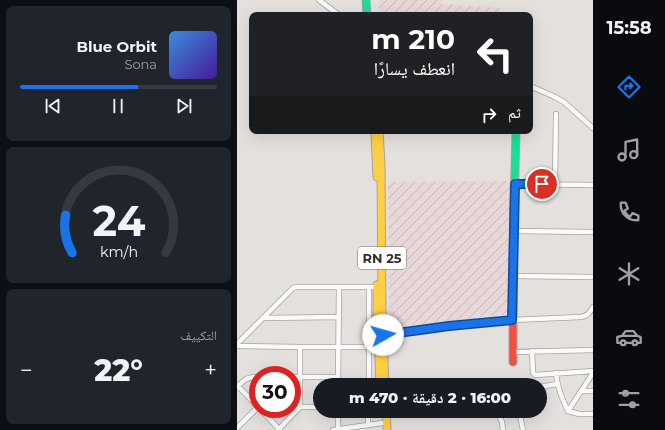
<!DOCTYPE html>
<html lang="ar">
<head>
<meta charset="utf-8">
<style>
	:root { --surface:#171b24; --page:#20242c; --text:#f1f3f6; --muted:#9ea1a6; --line:#363941; --accent:#1a73e8 }
	body { margin:0; font-family:Montserrat,"Noto Naskh Arabic",sans-serif; background:var(--page); color:var(--text); direction:rtl; height:100vh; display:flex; flex-direction:column; font-size:15px; white-space:nowrap }
	* { box-sizing:border-box; margin:0 }
	p { font-size:13px; color:var(--muted) }
	.icon { flex:none; width:22px; height:22px; fill:none; stroke:currentColor; stroke-width:2; stroke-linecap:round; stroke-linejoin:round }
	.map { position:relative; flex:1; overflow:hidden; direction:ltr }
	.details { display:flex; flex-direction:column; gap:6px; padding:6px; background:#0d0f14; width:237px }
	.details>* { flex:none }
	.guide { position:absolute; left:12px; top:12px; width:284px; height:122px; border-radius:8px; box-shadow:0 4px 16px #0002; direction:rtl; background:#202124; color:#fff; overflow:hidden }
	.speed { position:absolute; left:12px; top:366px; display:flex; gap:8px; font-size:20px; font-weight:700; text-align:center }
	.speed>* { display:grid; place-content:center; width:52px; height:52px; border-radius:50%; background:var(--surface); box-shadow:0 4px 16px #0002; line-height:1 }
	.speed .limit { border:6px solid #d22; background:#fff; color:#111 }
	.pin { position:absolute; display:grid; place-items:center; width:34px; height:34px; color:#fff; margin:-17px; border:2px solid #fff; border-radius:50%; box-shadow:0 1px 4px #0007 }
	.me { position:absolute; width:44px; margin:-22px; rotate:83deg; stroke-linejoin:round; filter:drop-shadow(0 0 3px #0008) }
	.turn { display:flex; align-items:center; gap:14px; height:84px; padding:0 12px; font-size:18px }
	.turn .icon { width:52px; height:52px; stroke-width:2.5 }
	.turn b { display:block; font-size:28px; line-height:34px }
	.then { display:flex; align-items:center; height:38px; padding:0 12px; background:#0003; gap:8px; font-size:15px }
	.big { font-size:30px; font-weight:800; line-height:1.1 }
	.details .tile { flex:1; display:flex; flex-direction:column; justify-content:center; gap:6px; min-width:0; padding:0 14px; border-radius:8px; background:var(--page) }
	.details .dial { align-items:center; gap:0 }
	.dial svg { height:104px; overflow:visible; fill:none; stroke:var(--line); stroke-width:7; stroke-linecap:round; text-anchor:middle }
	.dial text { fill:var(--text); stroke:none }
	.song { display:flex; align-items:center; gap:12px }
	.cover { width:48px; height:48px; border-radius:6px; background:linear-gradient(135deg,hsl(210 70% 55%),hsl(260 70% 35%)) }
	.played { height:4px; border-radius:2px; background:linear-gradient(90deg,var(--accent) 60%,var(--line) 60%) }
	.keys { display:flex; justify-content:space-around; direction:ltr }
	.heat { display:flex; justify-content:space-between; align-items:center; font-size:22px; direction:ltr }
	.trip { position:absolute; left:76px; top:378px; width:234px; height:40px; border-radius:20px; background:var(--surface); box-shadow:0 4px 16px #0002; font-weight:800; line-height:40px; text-align:center; direction:rtl }
	main { display:flex; flex:1; min-height:0 }
	.menu { display:flex; flex-direction:column; width:72px; justify-content:space-around; align-items:center; background:#090b0e; color:var(--muted) }
	.menu .icon { width:28px; height:28px }
	.menu .current { color:var(--accent) }
	.menu b { font-size:18px; color:var(--text) }
	.map>svg:first-child { display:block }
</style>
</head>
<body>
<main>
<nav class="menu">
<b>15:58</b>
<svg class="icon current" aria-label="directions" viewBox="0 0 24 24"><path d="M12 3l9 9-9 9-9-9zM9 14v-3h6M13 9l2 2-2 2"/></svg>
<svg class="icon" aria-label="music" viewBox="0 0 24 24"><path d="M9 18V5l10-2v13"/><circle cx="6" cy="18" r="3"/><circle cx="16" cy="16" r="3"/></svg>
<svg class="icon" aria-label="phone" viewBox="0 0 24 24"><path d="M5 4h4l2 5-3 2q2 4 5 5l2-3 5 2v4C11 20 4 13 5 4z"/></svg>
<svg class="icon" aria-label="climate" viewBox="0 0 24 24"><path d="M12 3v18M4 7l16 10M4 17L20 7"/></svg>
<svg class="icon" aria-label="car" viewBox="0 0 24 24"><path d="M5 17H2v-5l4-1 3-4h7l3 4 3 1v5h-3M9 17h6M6 11h13"/><circle cx="7" cy="17" r="2"/><circle cx="17" cy="17" r="2"/></svg>
<svg class="icon" aria-label="filters" viewBox="0 0 24 24"><path d="M4 7h16M4 17h16"/><circle cx="9" cy="7" r="2"/><circle cx="15" cy="17" r="2"/></svg>
</nav>
<div class="map">
<svg width="356" height="430" viewBox="0 0 356 430">
	<defs>
		<pattern id="industrial-furrows" width="10" height="10" patternUnits="userSpaceOnUse"><rect width="10" height="10" fill="#e7d7d8"/><path d="M-1 1l2-2M0 10L10 0M9 11l2-2" fill="none" stroke="#c7b9ba"/></pattern>
	</defs>
	<rect width="100%" height="100%" fill="#e4e0de"/>
	<path fill="url(#industrial-furrows)" d="M142,0H205V4L263,8V15H142Z
		M273,181L271,314L152,328L151,182Z"/>
	<g fill="none" stroke-linecap="round" stroke-linejoin="round">
		<g stroke="#a6a2a1" stroke-width="6">
			<path id="street" d="M82,0L102,15
				M293,86L318,97L327,102L356,128
				M278,184L356,185
				M318,184L319,114
				M277,231L356,232
				M276,276L356,277
				M26,318L102,317
				M144,335L212,326L275,320L344,317C351,316 353,312 356,307
				M0,344L56,288L59,287H140
				M0,346L63,347H141
				M295,351L296,373L298,375L356,371
				M276,352L356,350
				M319,373C320,387 325,398 331,411L342,414H356
				M55,377H101
				M0,385L21,407
				M101,385L102,287
				M132,385V287
				M0,387C8,379 10,377 21,377
				M303,387L320,384
				M345,391H356
				M63,407V347
				M23,409L43,430
				M260,411L265,422L266,430
				M282,411L286,430
				M331,411L356,373
				M131,424V411
				M0,428L21,407
				M101,429V411
				M41,430L63,407H83
				M96,430L145,423"/>
		</g>
		<g stroke="#a6a2a1" stroke-width="9">
			<path id="fast" d="M129,0L130,15
				M277,210L279,131"/>
		</g>
		<g stroke="#a6a2a1" stroke-width="9">
			<path id="slow" d="M142,131L144,164L145,310L148,385
				M138,133L140,177
				M140,285V317L143,385
				M149,411L150,430"/>
		</g>
		<g stroke="#a6a2a1" stroke-width="9">
			<path id="jam" d="M276,362V276L277,210"/>
		</g>
		<use href="#street" stroke="#fbfafa" stroke-width="4.5"/>
		<use href="#fast" stroke="#16e098" stroke-width="7"/>
		<use href="#slow" stroke="#ffcf43" stroke-width="7"/>
		<use href="#jam" stroke="#f24e42" stroke-width="7"/>
	</g>
	<g fill="none" stroke-linecap="round" stroke-linejoin="round">
		<g stroke="#114b97" stroke-width="10">
			<path id="route" d="M146,335L212,326L275,320L278,184H305"/>
		</g>
		<use href="#route" stroke="#1a73e8" stroke-width="7"/>
	</g>
	<g text-anchor="middle" dominant-baseline="central" stroke-width="3" stroke-linejoin="round" paint-order="stroke">
		<rect fill="#fff" stroke="#706d6d" stroke-width="1" x="121" y="247" width="48" height="22" rx="3"/>
		<g font-size="13" font-weight="bold" fill="#322f2e">
			<text x="145" y="258">RN 25</text>
		</g>
	</g>
</svg>
<div class="speed"><div class="limit">30</div></div>
<div class="pin" style="left:305px;top:184px;background:#d93025"><svg class="icon" aria-label="arrive" viewBox="0 0 24 24"><path d="M6 21V4h12l-3 4 3 4H6"/></svg></div>
<svg class="me" style="left:146px;top:335px" viewBox="-20 -20 40 40"><circle r="19" fill="#fff"/><path d="M0-13L10 11 0 6-10 11z" fill="#1a73e8"/></svg>
<div class="trip">16:00 · 2 دقيقة · 470 m</div>
<div class="guide">
<div class="turn"><svg class="icon" aria-label="left" viewBox="0 0 24 24"><path d="M17 20v-9H6M10 6l-5 5 5 5"/></svg><div><b>210 m</b>انعطف يسارًا</div></div>
<div class="then">ثم<svg class="icon" aria-label="right" viewBox="0 0 24 24"><path d="M7 20v-9h11M14 6l5 5-5 5"/></svg></div>
</div>
</div>
<section class="details">
<div class="tile">
<div class="song"><i class="cover"></i><div><b>Blue Orbit</b><p>Sona</p></div></div>
<div class="played"></div>
<div class="keys"><svg class="icon" aria-label="previous" viewBox="0 0 24 24"><path d="M18 5L8 12l10 7zM5 5v14"/></svg><svg class="icon" aria-label="pause" viewBox="0 0 24 24"><path d="M8 5v14M16 5v14"/></svg><svg class="icon" aria-label="next" viewBox="0 0 24 24"><path d="M6 5l10 7-10 7zM19 5v14"/></svg></div>
</div>
<div class="tile dial"><svg viewBox="0 0 100 80">
<path d="M14 69A42 42 0 1 1 86 69"/>
<path d="M14 69A42 42 0 0 1 9 40" stroke="#1a73e8"/>
<text x="50" y="56" font-size="32" font-weight="700">24</text>
<text x="50" y="72" font-size="11">km/h</text>
</svg></div>
<div class="tile"><p>التكييف</p>
<div class="heat"><a>−</a><b class="big">22°</b><a>+</a></div>
</div>
</section>
</main>
</body>
</html>
